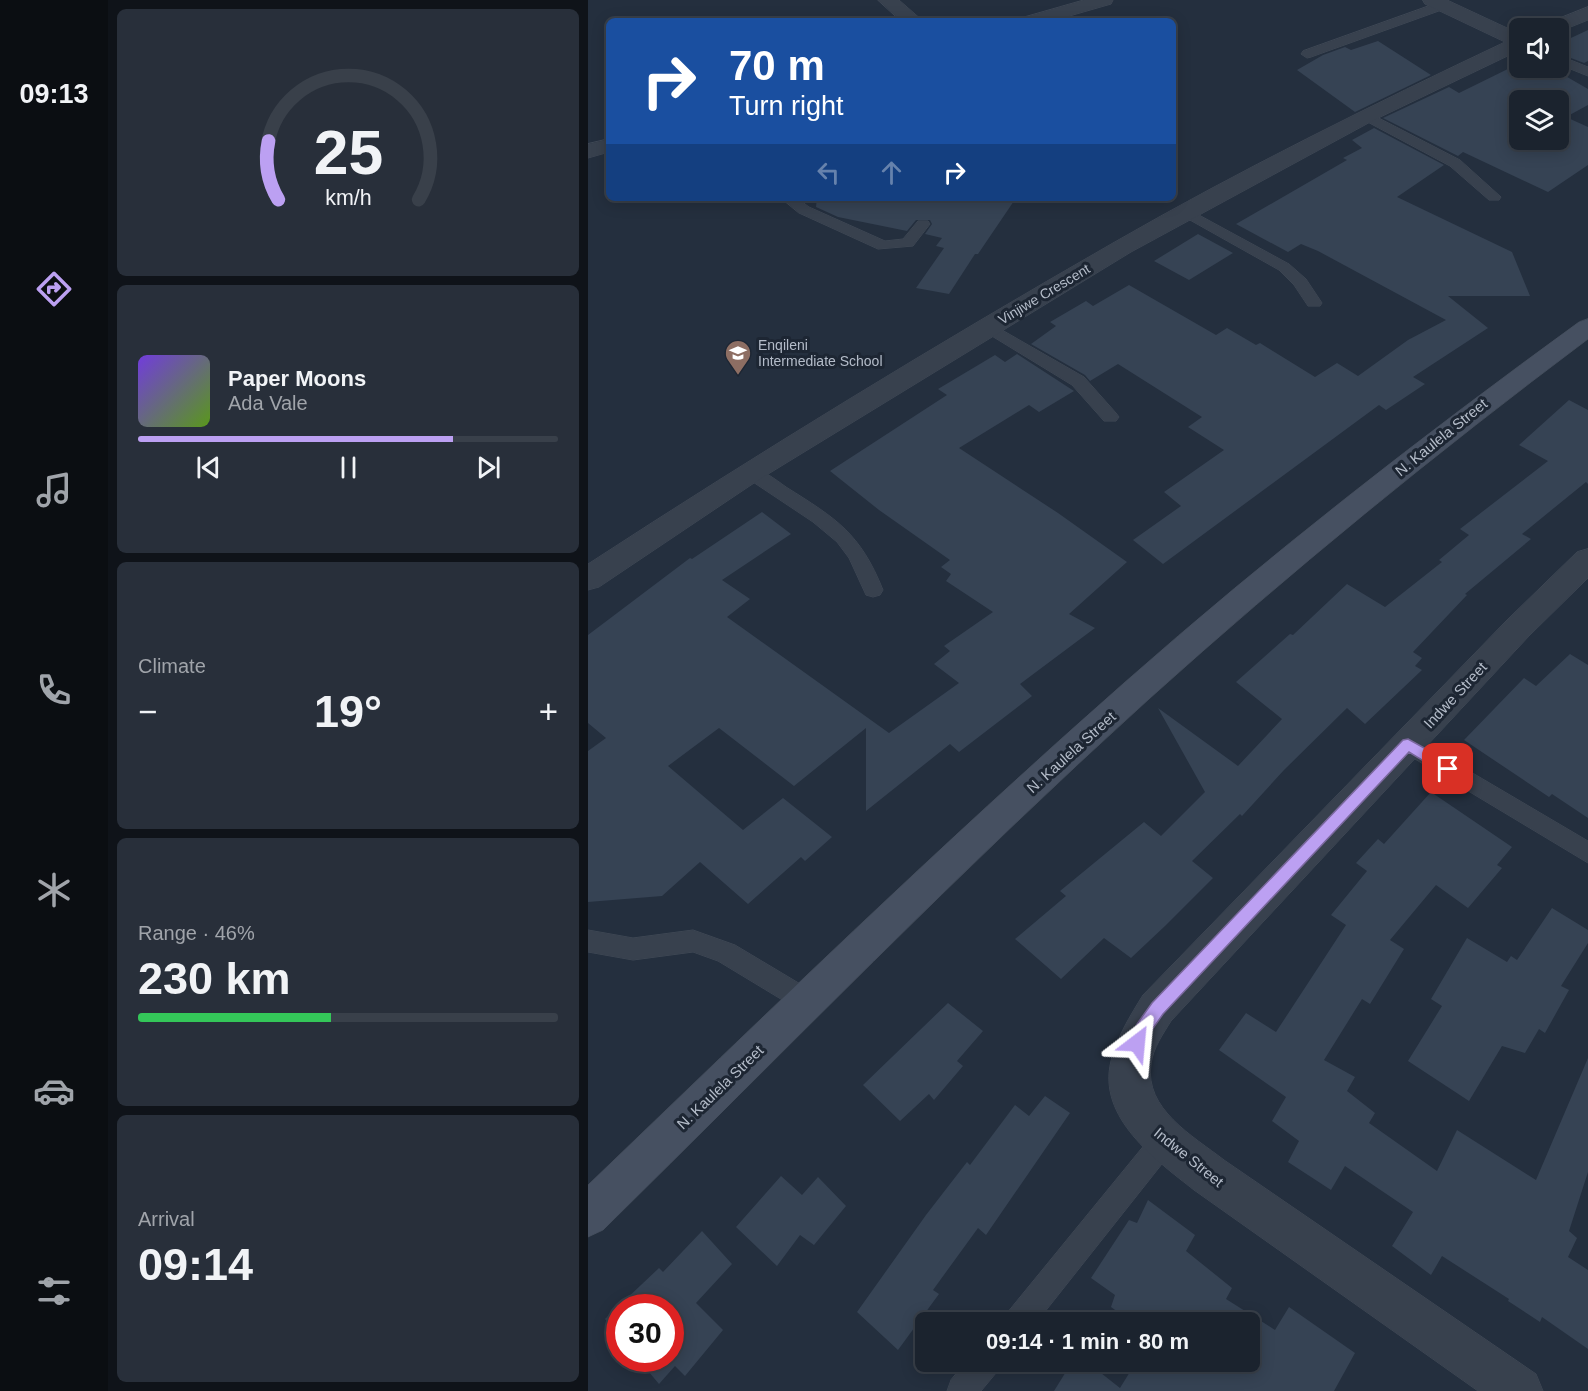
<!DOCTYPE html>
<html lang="en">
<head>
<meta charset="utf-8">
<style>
	:root { --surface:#1b232e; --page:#282f3a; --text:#f1f3f6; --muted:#a0a4aa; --line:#39404a; --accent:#bca0f2 }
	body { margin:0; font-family:Arial,sans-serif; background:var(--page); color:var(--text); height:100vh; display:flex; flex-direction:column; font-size:22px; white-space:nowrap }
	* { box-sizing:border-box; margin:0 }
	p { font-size:20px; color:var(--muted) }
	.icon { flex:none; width:33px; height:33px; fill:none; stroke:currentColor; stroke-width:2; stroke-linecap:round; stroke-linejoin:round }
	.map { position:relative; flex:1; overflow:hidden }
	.drawer { display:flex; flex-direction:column; gap:9px; padding:9px; background:#0f1319; width:480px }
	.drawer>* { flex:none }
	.top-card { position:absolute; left:18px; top:18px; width:570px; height:183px; border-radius:9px; box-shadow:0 3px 15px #0003,0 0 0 2px var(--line); background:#1a4fa0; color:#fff; overflow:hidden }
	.fabs { position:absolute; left:921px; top:18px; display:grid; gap:12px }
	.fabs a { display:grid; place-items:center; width:60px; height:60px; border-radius:9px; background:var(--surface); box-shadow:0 3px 15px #0003,0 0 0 2px var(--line); font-size:30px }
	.speed { position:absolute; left:18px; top:1294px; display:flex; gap:12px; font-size:30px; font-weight:700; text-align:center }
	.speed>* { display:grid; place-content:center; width:78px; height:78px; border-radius:50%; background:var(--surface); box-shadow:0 3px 15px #0003,0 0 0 2px var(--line); line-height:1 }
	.speed .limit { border:9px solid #d22; background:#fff; color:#111 }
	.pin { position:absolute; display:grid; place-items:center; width:51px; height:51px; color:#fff; margin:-26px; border-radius:12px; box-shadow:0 3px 9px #0006 }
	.me { position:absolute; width:66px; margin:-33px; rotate:29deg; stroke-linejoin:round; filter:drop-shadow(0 0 4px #0008) }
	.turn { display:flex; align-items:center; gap:21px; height:126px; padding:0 24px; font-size:27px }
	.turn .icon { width:78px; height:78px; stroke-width:2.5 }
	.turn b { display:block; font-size:42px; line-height:51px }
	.lanes { display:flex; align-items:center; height:57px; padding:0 24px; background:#0003; justify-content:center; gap:30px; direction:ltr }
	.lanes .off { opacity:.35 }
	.big { font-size:45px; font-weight:700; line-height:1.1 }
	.drawer .tile { flex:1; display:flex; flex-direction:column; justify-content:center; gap:9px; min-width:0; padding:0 21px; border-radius:9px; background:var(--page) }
	.drawer .dial { align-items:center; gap:0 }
	.dial svg { height:156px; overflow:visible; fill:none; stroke:var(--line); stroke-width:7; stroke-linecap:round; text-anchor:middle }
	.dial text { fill:var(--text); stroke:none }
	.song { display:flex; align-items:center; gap:18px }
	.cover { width:72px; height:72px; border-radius:9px; background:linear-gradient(135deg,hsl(260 70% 55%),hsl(90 70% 35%)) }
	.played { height:6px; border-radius:3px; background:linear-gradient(90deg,var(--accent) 75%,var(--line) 75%) }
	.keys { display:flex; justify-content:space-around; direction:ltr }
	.heat { display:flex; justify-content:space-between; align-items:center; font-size:33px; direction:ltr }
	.charge { height:9px; border-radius:4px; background:linear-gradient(90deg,#34c759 46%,var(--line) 0) }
	.trip { position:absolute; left:327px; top:1312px; width:345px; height:60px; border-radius:9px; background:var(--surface); box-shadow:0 3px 15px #0003,0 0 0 2px var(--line); font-weight:700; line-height:60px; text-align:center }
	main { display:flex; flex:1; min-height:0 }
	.tabs { display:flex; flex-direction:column; width:108px; justify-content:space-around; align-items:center; background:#0b0e12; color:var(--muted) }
	.tabs .icon { width:42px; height:42px }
	.tabs .active { color:var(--accent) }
	.tabs b { font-size:27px; color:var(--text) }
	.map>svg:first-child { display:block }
</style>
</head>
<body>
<main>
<nav class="tabs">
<b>09:13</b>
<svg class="icon active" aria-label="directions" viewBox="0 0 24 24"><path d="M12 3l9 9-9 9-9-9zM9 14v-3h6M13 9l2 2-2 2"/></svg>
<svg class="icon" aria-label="music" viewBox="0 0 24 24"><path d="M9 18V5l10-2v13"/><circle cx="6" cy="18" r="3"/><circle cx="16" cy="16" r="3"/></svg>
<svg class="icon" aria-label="phone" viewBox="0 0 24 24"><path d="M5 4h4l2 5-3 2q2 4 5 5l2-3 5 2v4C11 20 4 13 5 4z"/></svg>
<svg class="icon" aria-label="climate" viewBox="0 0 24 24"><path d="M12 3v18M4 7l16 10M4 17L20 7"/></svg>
<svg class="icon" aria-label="car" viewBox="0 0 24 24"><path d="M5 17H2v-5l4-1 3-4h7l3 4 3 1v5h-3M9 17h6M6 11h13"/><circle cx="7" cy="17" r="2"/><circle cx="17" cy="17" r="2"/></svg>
<svg class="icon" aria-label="filters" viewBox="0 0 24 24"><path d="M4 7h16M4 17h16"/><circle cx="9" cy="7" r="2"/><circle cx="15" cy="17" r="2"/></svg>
</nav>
<section class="drawer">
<div class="tile dial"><svg viewBox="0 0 100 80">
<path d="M14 69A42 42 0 1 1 86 69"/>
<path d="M14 69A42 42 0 0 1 9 39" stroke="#bca0f2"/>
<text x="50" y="56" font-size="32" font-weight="700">25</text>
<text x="50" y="72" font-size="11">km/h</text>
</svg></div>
<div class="tile">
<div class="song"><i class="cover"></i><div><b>Paper Moons</b><p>Ada Vale</p></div></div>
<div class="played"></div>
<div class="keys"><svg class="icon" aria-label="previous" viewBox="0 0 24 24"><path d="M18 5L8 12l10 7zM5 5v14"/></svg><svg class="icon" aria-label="pause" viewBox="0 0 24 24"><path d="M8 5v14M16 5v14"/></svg><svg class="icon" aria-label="next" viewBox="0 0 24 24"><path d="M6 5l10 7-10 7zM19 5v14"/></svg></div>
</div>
<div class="tile"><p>Climate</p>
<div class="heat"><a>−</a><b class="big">19°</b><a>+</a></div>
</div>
<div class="tile"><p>Range · 46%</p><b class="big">230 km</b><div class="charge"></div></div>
<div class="tile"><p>Arrival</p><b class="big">09:14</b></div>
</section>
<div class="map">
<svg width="1000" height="1391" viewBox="0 0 1000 1391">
	<rect width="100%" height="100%" fill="#242f3e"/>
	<path fill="#364354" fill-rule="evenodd" d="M1000,30V61L996,63L970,53V44Z
		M790,41L843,75L767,112L709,70L735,55L757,47L763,50Z
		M932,63V68L970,67L981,71L974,74L1000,89V105L978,117L1000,127V165L960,192L875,152L870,156L795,118L861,87L871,93ZM932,100H970V140H932Z
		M786,128L856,165L809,197L924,252L942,296H860L900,328L825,377L837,384L798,410L791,405L575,564L545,540L593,506L576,492L636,450L600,427L614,417L530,364L502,381L497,375L443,344L468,326L462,322L498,301L505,306L541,285L628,335L639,328L668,345L672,343L727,377L749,363L770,376L820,340L858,320L730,251L713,244L700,252L648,224L759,160L755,158L774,148L764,140Z
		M229,198H428L390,254H387L361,294L328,288L356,248L348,246L354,238L337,234L344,224L342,220H328L319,231L250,217L228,207Z
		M610,234L645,253L601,280L566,261Z
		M429,354L486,391L451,412L441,405L371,448L470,513L539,562L481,614L507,628L432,684L444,696L371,752L362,744L278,811V728L206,786L131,728L80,766L155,830L195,798L244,837L217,861L213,857L160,904L112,862L74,896L0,902V751L18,738L0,723V635L102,558L104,559L174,512L203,534L134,580L162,599L139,617L301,733L371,683L346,664L362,651L356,646L405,612L358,581L363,574L353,567L362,560L291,510L242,471L359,395L350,389L407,355L417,362Z
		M981,400L1000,410V484L998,482L934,534L943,539L877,594L879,595L825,652L834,658L827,666L834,670L777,724L759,708L696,770L654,816L652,814L604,861L625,878L577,926L543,958L516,938L473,979L427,939L478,896L472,891L556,822L573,836L617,792L570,708L650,766L694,719L648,682L702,634L705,635L759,584L797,607L854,562L851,560L881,535L872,529L960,461L931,445Z
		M982,654L1000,665V818L964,794L961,797L876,740L936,678L948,686Z
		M843,792L924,847L909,865L914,868L880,908L848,885L802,940L816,949L782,1004L774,999L736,1060L767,1077L759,1091L787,1113L781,1123L849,1171L869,1130L948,1180L1000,1058V1172L981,1231L989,1238L980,1257L1000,1270V1349L954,1317L952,1322L920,1301L921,1299L854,1256L843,1275L804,1246L825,1212L757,1166L743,1190L700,1162L711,1141L684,1121L698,1097L631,1050L658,1013L688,1032L758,925L743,915L779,871L768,863L790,839L796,844Z
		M964,908L1000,930V943L973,986L981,990L957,1033L951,1029L937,1053L914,1046L881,1101L820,1061L854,1006L843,999L879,938L919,962L923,956L929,960Z
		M360,1003L395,1031L369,1061L375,1066L346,1100L341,1094L312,1121L275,1085Z
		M457,1096L482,1113L398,1235L390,1228L345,1290L351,1294L310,1350L269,1312L338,1215L379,1162L382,1165L427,1105L441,1116Z
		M193,1176L214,1195L230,1177L258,1206L226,1245L212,1235L189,1266L148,1227Z
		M560,1200L607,1235L598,1251L644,1288L638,1299L687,1330L701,1307L767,1353L746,1391H466L484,1362H499L532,1388L548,1362H662V1323H545L523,1307L527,1295L503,1278L541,1220L549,1223Z
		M114,1231L144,1264L108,1303L135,1330L97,1376L87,1366L71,1384L50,1359H82V1308H32V1336L17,1319L71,1268L75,1272Z"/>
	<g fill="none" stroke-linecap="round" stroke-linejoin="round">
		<g stroke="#414a57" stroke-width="1">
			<path id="lane" d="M855,1L861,5L859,8L723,57L719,58L713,54L715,51Z
				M970,55L1000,67V76L970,64Z
				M779,112L872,160L913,197L911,200H901L862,166L774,119L772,116Z
				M193,198H209L221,207L297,241L315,239L330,221H340L342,224L325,246L290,249L211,213Z
				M598,208L701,264L718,279L734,303L732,306H720L706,285L691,270L593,215L591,212L593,209Z
				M400,322L496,377L528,413L531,417L528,421H516L484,385L394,330L392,327Z
				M162,466C175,470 187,479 198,487C249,519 272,533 295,590L292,595L285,597L278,595L261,558L249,542L225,522L156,476L153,472L156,468Z
				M820,735L1000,841V863L812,750L809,744L812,738Z
				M0,930L45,938L105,930L147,945L229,994L233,1002L229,1010L220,1014L211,1010L130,961L105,952L45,960L0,952Z
				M576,1128L585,1132L589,1141L585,1150L448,1323H414L419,1313L567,1132Z
				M378,1362H412L408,1373L393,1391H359L363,1380Z"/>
		</g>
		<g stroke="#414a57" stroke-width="1">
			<path id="street" d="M290,0H311L335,21H313Z
				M496,0H525L523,4L464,21H434L437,17Z
				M835,0H859L932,34V50L786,120L543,252L172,479L11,587L0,590V564C172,452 347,345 525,243C652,170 784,105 917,42L837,4Z
				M1000,7V20L970,32V28H954L957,24Z
				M21,139V152L0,158V144Z
				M1000,549V578L941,636L583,1021C575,1034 565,1048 563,1064C556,1109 605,1136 636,1160L948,1374L955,1391H890L606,1190C568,1160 509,1118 523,1061C529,1037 542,1016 555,995L919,620L989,552Z"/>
		</g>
		<g stroke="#414a57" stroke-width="1">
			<path id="secondary" d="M1000,319V339C848,453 702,572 561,699C373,869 196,1052 15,1230L0,1237V1185C177,1015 352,845 536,683C681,555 834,436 991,322Z"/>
		</g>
		<use href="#lane" fill="#38414e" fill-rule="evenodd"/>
		<use href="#street" fill="#38414e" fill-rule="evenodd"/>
		<use href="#secondary" fill="#465061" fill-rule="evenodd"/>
	</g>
	<path fill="#bca0f2" stroke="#7a689d" stroke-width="1.5" d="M820,739L865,764L867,769L865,773H855L821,752L575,1014L561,1034L555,1049L549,1051L543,1049L541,1043L549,1024L564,1003L815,740Z"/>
	<defs>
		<g id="school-pin" transform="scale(1.35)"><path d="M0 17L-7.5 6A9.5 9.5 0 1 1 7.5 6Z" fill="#8d6e63" stroke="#1d2633"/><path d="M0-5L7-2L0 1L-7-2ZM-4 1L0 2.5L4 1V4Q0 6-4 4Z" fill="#fff"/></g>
	</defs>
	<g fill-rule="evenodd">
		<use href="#school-pin" x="150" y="353"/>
	</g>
	<g text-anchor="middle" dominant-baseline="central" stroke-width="6" stroke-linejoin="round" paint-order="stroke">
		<g font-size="14" fill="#b4bcc9" stroke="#1d2633">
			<text transform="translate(456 294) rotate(-31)">Vinjiwe Crescent</text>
		</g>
		<g font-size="14" fill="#b4bcc9" stroke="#1d2633" text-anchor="start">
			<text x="170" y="345">Enqileni<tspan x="170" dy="16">Intermediate School</tspan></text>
		</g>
		<g font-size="15" fill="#b4bcc9" stroke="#1d2633">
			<text transform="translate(853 437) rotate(-39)">N. Kaulela Street</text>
			<text transform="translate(867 695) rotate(-47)">Indwe Street</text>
			<text transform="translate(483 752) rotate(-42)">N. Kaulela Street</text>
			<text transform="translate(132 1087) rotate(-44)">N. Kaulela Street</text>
			<text transform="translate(601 1157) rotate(39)">Indwe Street</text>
		</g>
	</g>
</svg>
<div class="fabs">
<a><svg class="icon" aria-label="sound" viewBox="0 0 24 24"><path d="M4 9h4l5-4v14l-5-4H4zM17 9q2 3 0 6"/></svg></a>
<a><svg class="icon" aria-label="layers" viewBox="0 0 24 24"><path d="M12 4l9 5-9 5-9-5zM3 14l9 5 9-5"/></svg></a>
</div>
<div class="speed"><div class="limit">30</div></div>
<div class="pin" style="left:860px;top:769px;background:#d93025"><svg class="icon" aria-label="arrive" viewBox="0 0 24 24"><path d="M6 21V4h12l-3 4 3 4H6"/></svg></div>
<svg class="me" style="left:549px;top:1043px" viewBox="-20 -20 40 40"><path d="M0-17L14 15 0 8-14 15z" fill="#bca0f2" stroke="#fff" stroke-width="4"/></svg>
<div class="trip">09:14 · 1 min · 80 m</div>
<div class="top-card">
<div class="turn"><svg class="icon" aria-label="right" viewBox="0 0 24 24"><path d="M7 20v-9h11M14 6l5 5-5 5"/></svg><div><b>70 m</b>Turn right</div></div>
<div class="lanes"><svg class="icon off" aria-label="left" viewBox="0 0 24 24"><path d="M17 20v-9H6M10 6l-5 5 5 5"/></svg><svg class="icon off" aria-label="ahead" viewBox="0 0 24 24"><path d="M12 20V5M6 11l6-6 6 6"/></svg><svg class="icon" aria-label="right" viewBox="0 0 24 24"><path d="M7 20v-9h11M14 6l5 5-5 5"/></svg></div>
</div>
</div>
</main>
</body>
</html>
